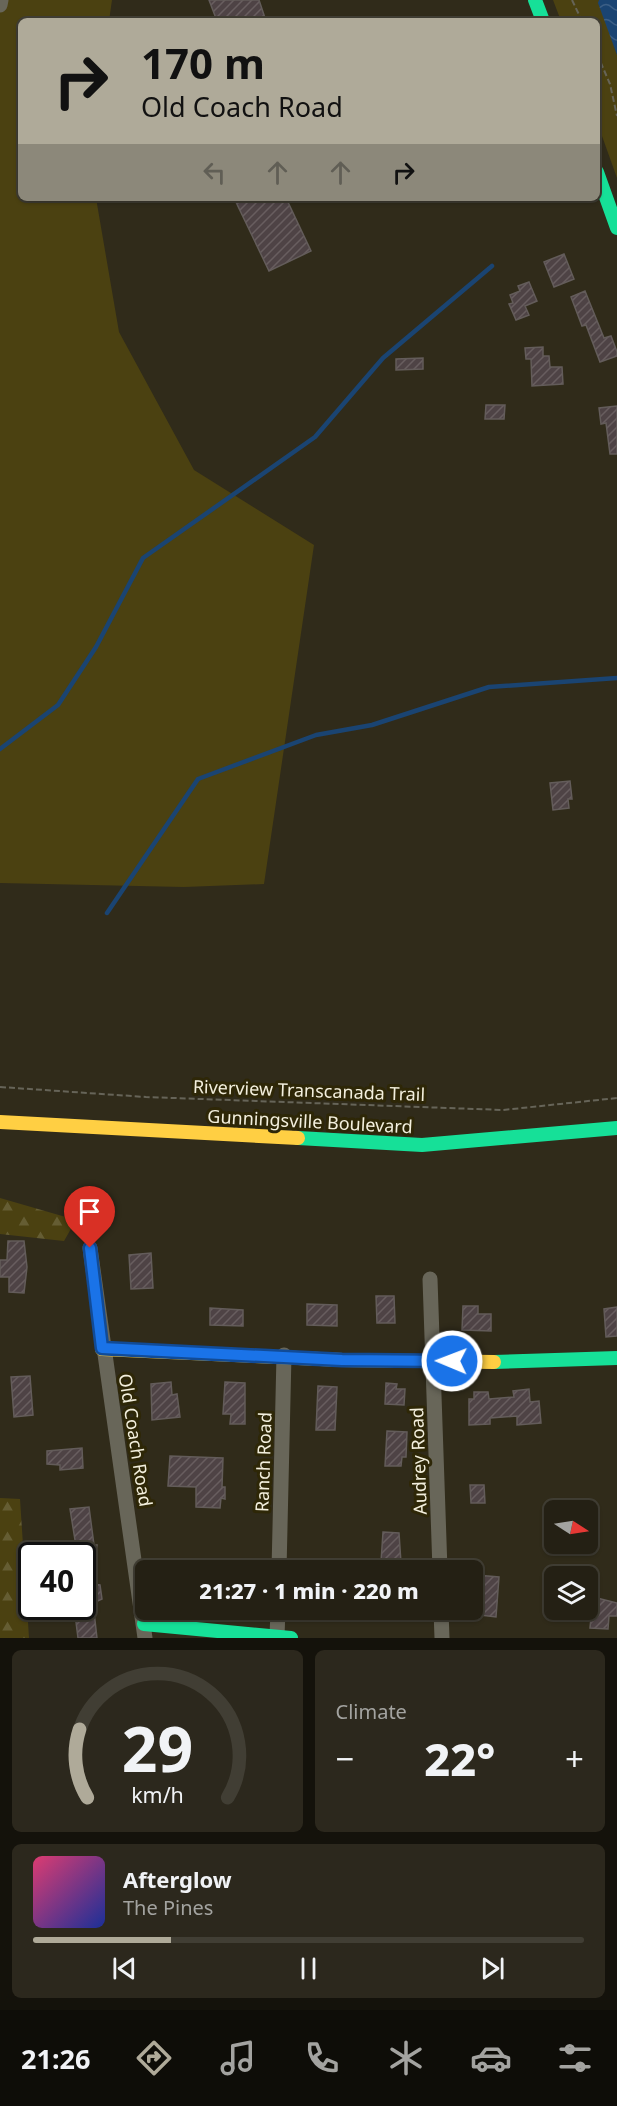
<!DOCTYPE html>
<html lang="en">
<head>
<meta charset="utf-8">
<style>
	:root { --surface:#242014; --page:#2c281d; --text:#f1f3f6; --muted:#a3a3a0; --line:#413e34; --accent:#afaa99 }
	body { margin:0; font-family:"Noto Sans",sans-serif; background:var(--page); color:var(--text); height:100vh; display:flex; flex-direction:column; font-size:22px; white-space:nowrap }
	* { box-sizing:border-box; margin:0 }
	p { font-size:20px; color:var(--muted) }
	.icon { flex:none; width:33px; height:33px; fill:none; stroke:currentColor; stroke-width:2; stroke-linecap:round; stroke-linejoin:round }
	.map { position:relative; height:1638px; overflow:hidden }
	.sheet { display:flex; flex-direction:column; gap:12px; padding:12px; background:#14120b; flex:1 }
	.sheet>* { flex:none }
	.banner { position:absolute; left:18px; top:18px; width:582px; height:183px; border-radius:9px; box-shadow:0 2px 4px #0004,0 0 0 2px var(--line); background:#afaa99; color:#111; overflow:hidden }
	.needle { width:39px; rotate:102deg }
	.controls { position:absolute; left:544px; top:1500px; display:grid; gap:12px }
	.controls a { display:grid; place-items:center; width:54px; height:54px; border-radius:9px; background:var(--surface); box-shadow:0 2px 4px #0004,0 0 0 2px var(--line); font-size:30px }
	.speed { position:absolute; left:18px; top:1542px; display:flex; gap:12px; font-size:30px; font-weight:700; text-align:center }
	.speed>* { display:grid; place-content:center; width:78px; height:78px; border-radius:50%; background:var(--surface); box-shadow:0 2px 4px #0004,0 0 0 2px var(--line); line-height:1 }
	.speed .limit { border:3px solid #111; border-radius:9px; background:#fff; color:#111 }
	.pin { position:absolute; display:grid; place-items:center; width:51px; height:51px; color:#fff; margin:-62px -26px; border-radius:50% 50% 50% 0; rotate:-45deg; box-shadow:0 0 6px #0007 }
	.pin .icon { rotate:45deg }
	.me { position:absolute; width:66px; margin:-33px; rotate:271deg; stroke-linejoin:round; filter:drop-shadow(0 0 4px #0008) }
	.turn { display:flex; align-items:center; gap:21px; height:126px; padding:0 24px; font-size:27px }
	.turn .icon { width:78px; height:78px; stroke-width:2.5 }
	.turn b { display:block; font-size:42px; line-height:51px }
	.lanes { display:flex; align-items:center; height:57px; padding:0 24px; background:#0003; justify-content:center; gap:30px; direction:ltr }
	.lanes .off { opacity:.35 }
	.big { font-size:45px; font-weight:800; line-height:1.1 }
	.sheet .tile { flex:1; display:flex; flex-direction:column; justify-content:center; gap:9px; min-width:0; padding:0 21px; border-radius:9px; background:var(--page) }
	.sheet .dial { align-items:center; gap:0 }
	.dial svg { height:156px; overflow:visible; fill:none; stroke:var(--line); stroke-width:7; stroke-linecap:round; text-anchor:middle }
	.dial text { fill:var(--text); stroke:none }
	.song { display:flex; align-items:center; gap:18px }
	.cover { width:72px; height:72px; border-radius:9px; background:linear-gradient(135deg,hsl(340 70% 55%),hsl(230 70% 35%)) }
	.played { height:6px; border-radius:3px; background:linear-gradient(90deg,var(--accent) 25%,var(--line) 25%) }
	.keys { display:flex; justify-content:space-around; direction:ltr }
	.heat { display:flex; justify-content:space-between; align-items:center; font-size:33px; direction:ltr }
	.sheet .tiles { flex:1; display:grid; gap:12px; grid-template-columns:1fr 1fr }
	.tile:last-child { grid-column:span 2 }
	.trip { position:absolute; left:135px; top:1560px; width:348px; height:60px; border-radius:9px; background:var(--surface); box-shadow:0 2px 4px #0004,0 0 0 2px var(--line); font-weight:800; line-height:60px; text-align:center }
	.dock { display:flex; height:96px; justify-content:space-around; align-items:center; background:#0e0d08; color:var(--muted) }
	.dock .icon { width:42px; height:42px }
	.dock .active { color:var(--accent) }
	.dock b { font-size:27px; color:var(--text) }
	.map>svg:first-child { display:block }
</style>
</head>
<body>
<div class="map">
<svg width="617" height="1638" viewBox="0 0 617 1638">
	<defs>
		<pattern id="forest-firs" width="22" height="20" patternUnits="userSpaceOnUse" patternTransform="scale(1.5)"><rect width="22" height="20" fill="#4b4111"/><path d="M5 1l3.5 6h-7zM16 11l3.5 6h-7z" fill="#655d33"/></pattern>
		<pattern id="water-waves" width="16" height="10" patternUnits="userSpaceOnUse" patternTransform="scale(1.5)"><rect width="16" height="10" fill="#1a4472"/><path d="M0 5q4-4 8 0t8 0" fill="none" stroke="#3c5f86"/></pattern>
		<pattern id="building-hatch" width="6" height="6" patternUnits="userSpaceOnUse" patternTransform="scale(1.5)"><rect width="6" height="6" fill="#4e4345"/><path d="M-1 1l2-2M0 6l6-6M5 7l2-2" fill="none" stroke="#685e5f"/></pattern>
	</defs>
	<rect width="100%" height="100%" fill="#302b1a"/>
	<path fill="#4b4111" d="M0,0H112L109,21H21V198H96L119,332L194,470L314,545L264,884L184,887L0,883Z
		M553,0H599L617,55V178L597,122V21H561Z"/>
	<path fill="url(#forest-firs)" d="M0,1199V1198L76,1220L64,1241L0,1234Z
		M0,1498L20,1499L29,1638H0Z"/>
	<path fill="url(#water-waves)" d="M599,0H617V55L598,3Z"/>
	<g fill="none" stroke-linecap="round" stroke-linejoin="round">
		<path stroke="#1a4472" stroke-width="4.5" d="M0,749L58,705L96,647L143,558L315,437L383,358L492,266
			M107,913L198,779L316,735L372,725L489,687L617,678"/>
	</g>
	<path fill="url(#building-hatch)" stroke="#635c5a" stroke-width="1.5" d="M209,0H259L266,21H217Z
		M234,198H286L311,251L269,271Z
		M564,254L574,279L554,287L544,262Z
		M529,282L537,301L525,306L529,315L516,320L509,304L513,303L510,295L520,291L518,286Z
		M585,291L604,338L611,336L617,352V356L600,362L586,325L582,326L571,297Z
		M543,347V356H549L550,367H562L563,384L532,386L531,359H526L525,348Z
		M423,358V369L396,370V359Z
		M486,405H505L504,419H485Z
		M617,406V454H610L606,423L601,424L599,408Z
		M570,781L572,799H568L569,808L553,810L550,783Z
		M8,1241H24L27,1267L24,1293L9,1292V1277H0V1260H7Z
		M151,1253L153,1288L131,1289L129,1255Z
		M376,1296H394L395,1323H377Z
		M307,1304L337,1305V1326L307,1325Z
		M463,1306H478V1314H491V1331L462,1330Z
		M617,1307V1336L606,1337L604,1309Z
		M210,1308L243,1310V1326L210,1325Z
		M30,1376L33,1415L14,1417L11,1377Z
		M171,1382L172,1395L177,1394L180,1417L152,1420L151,1384Z
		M225,1382L245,1383V1424H230L231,1414H223Z
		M386,1383L397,1384L396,1389H405L404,1405L385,1404Z
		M318,1386L337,1387L335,1430H316Z
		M529,1389L530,1402L539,1401L541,1423L517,1425V1416L490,1418V1424L469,1425V1399H474V1392H488L489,1399L514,1397L513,1391Z
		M387,1431L407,1432L406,1457H402L401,1466H385Z
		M82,1448L83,1468L60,1470V1465L47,1464V1451Z
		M170,1456L223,1458L222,1487H225V1499L221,1498L220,1508L196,1507V1487L168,1486Z
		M470,1485H484L485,1503H471Z
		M89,1507L94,1545H97L92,1584L100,1585L102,1599L93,1603L97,1638H78L74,1606H82V1556H73L75,1540L70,1509Z
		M383,1532L399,1533L401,1563L381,1562Z
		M476,1575L499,1577L496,1617L472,1614Z
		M593,1597L617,1603V1616H609L608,1629L590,1628Z"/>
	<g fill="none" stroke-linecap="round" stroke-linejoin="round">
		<path stroke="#666458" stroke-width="2" stroke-dasharray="6 3" stroke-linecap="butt" d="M572,0L582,21
			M597,54L610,84L617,116
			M0,1087L146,1097L503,1110L617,1098"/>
		<path stroke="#686659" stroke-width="15" d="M0,5L1,0
			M90,1248L145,1638
			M430,1279L440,1570
			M279,1570L284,1355
			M441,1610L442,1638
			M277,1636L278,1610"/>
		<path stroke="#16e098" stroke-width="14" d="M535,0L543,21
			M597,172L617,228
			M298,1138L422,1145L617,1128
			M494,1362L617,1358
			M144,1624L291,1638"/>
		<path stroke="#ffcf43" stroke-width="14" d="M0,1122L298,1138
			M102,1349L342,1360L494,1362"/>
	</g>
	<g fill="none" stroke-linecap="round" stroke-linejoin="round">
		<g stroke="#114b97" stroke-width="15">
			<path id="route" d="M90,1248L102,1348L342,1360L452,1361"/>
		</g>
		<use href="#route" stroke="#1a73e8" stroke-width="10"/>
	</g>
	<g text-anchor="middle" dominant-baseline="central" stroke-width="6" stroke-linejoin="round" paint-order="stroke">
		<g font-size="18" fill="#f3efdd" stroke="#2e2707">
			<text transform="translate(309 1090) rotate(2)">Riverview Transcanada Trail</text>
			<text transform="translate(310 1121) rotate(3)">Gunningsville Boulevard</text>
			<text transform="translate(136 1440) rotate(81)">Old Coach Road</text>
			<text transform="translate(418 1461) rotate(-92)">Audrey Road</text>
			<text transform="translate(263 1462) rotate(-88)">Ranch Road</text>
		</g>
	</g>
</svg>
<div class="controls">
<a><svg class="needle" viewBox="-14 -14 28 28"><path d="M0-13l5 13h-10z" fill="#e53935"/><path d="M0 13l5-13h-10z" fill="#a3a3a0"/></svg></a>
<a><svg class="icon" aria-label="layers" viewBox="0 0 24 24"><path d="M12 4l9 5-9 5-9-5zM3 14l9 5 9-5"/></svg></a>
</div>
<div class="speed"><div class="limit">40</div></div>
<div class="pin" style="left:90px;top:1248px;background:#d93025"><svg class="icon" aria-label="arrive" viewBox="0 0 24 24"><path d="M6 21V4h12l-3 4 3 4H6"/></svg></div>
<svg class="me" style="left:452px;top:1361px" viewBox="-20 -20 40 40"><circle r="17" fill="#1a73e8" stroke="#fff" stroke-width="3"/><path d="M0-11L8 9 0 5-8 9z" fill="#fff"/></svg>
<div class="trip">21:27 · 1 min · 220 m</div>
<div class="banner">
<div class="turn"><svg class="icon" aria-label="right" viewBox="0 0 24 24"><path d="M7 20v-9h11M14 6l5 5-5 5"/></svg><div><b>170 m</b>Old Coach Road</div></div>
<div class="lanes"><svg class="icon off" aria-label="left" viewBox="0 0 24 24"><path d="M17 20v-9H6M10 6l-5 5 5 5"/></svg><svg class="icon off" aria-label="ahead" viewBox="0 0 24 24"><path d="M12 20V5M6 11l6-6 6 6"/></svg><svg class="icon off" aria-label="ahead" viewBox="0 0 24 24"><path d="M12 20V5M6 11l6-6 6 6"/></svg><svg class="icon" aria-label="right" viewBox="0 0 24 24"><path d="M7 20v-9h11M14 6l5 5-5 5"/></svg></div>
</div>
</div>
<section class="sheet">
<div class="tiles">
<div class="tile dial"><svg viewBox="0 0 100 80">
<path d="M14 69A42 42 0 1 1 86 69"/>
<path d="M14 69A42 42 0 0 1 10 34" stroke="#afaa99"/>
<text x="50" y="56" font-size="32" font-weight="700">29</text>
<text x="50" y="72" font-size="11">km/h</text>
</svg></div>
<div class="tile"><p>Climate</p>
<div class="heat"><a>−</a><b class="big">22°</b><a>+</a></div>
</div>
<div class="tile">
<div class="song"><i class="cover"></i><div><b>Afterglow</b><p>The Pines</p></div></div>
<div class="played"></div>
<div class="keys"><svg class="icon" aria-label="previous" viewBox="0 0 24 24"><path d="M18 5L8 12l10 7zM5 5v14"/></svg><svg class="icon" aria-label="pause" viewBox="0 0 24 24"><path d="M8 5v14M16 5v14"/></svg><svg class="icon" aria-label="next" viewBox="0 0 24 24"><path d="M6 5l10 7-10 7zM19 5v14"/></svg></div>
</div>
</div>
</section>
<nav class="dock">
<b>21:26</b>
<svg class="icon active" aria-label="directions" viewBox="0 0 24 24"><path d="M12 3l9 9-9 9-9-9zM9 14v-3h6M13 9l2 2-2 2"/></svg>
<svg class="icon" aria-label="music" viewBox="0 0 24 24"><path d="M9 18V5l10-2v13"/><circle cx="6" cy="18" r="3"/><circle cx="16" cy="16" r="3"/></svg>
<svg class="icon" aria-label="phone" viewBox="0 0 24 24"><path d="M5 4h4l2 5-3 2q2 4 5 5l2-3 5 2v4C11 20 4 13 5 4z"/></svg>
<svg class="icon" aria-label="climate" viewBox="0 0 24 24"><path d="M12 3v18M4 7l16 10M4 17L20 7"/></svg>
<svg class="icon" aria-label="car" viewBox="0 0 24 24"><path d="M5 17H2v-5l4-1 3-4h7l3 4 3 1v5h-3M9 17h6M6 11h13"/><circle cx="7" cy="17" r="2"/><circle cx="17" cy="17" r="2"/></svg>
<svg class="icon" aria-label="filters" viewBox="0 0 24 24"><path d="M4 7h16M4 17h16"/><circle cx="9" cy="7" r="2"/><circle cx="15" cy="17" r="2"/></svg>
</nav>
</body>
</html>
